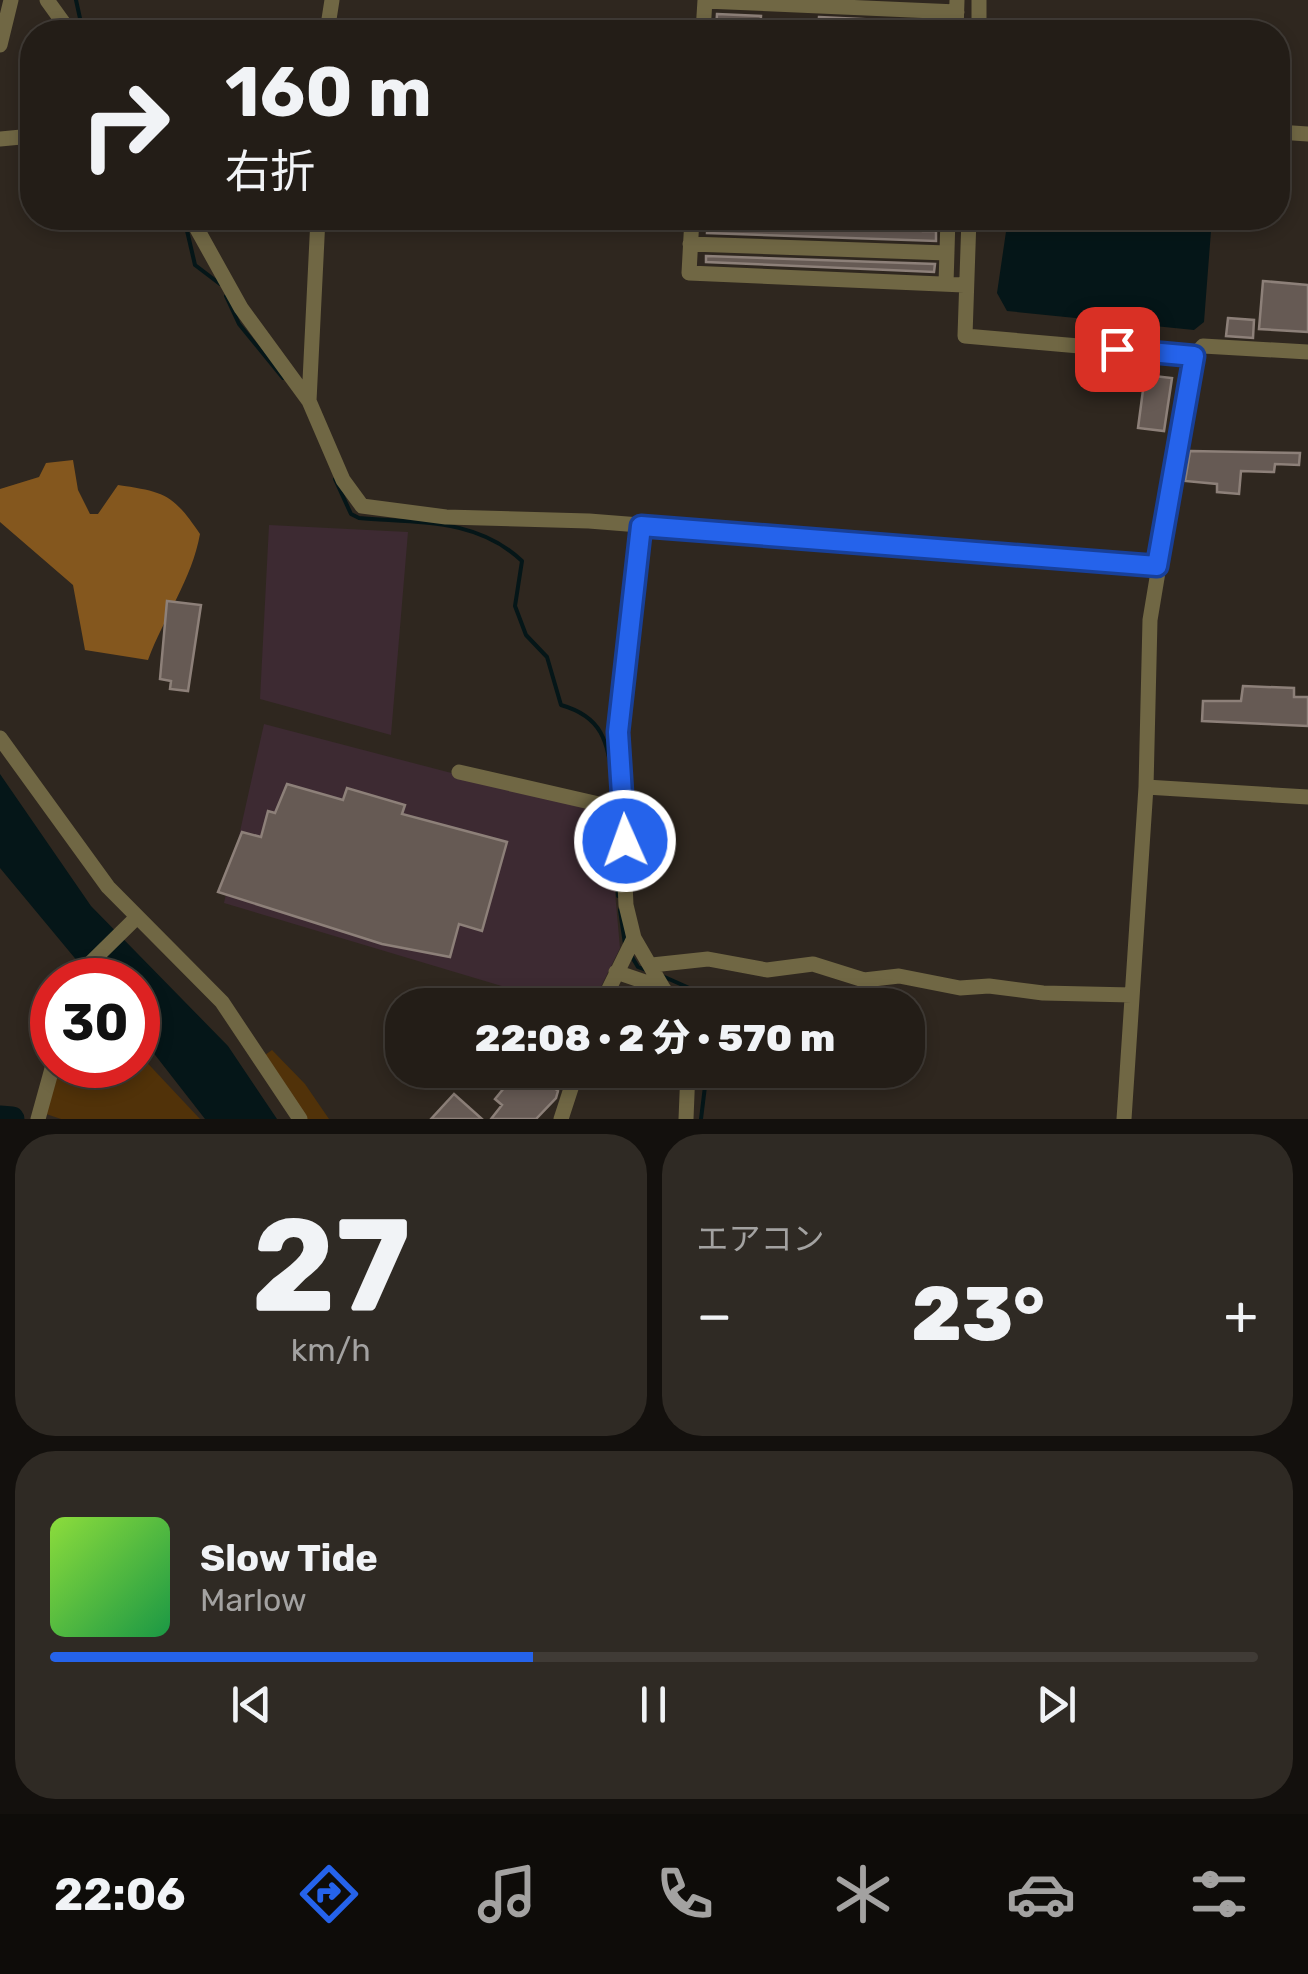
<!DOCTYPE html>
<html lang="ja">
<head>
<meta charset="utf-8">
<style>
	:root { --surface:#231d17; --page:#2f2a24; --text:#f1f3f6; --muted:#a3a2a1; --line:#403b36; --accent:#2563eb }
	body { margin:0; font-family:Rubik,"Noto Sans JP",sans-serif; background:var(--page); color:var(--text); height:100vh; display:flex; flex-direction:column; font-size:38px; white-space:nowrap }
	* { box-sizing:border-box; margin:0 }
	p { font-size:32px; color:var(--muted) }
	.icon { flex:none; width:55px; height:55px; fill:none; stroke:currentColor; stroke-width:2; stroke-linecap:round; stroke-linejoin:round }
	.map { position:relative; height:1119px; overflow:hidden }
	.sheet { display:flex; flex-direction:column; gap:15px; padding:15px; background:#13100d; flex:1 }
	.sheet>* { flex:none }
	.hud { position:absolute; left:20px; top:20px; width:1270px; height:210px; border-radius:40px; box-shadow:0 5px 15px #0003,0 0 0 2px var(--line); background:#231d17; color:var(--text); overflow:hidden }
	.speed { position:absolute; left:30px; top:958px; display:flex; gap:20px; font-size:50px; font-weight:700; text-align:center }
	.speed>* { display:grid; place-content:center; width:130px; height:130px; border-radius:50%; background:var(--surface); box-shadow:0 5px 15px #0003,0 0 0 2px var(--line); line-height:1 }
	.speed .limit { border:15px solid #d22; background:#fff; color:#111 }
	.pin { position:absolute; display:grid; place-items:center; width:85px; height:85px; color:#fff; margin:-42px; border-radius:20px; box-shadow:0 5px 15px #0006 }
	.me { position:absolute; width:110px; margin:-55px; rotate:358deg; stroke-linejoin:round; filter:drop-shadow(0 0 8px #0008) }
	.turn { display:flex; align-items:center; gap:35px; height:210px; padding:0 40px; font-size:45px }
	.turn .icon { width:130px; height:130px; stroke-width:2.5 }
	.turn b { display:block; font-size:70px; line-height:85px }
	.big { font-size:75px; font-weight:800; line-height:1.1 }
	.sheet .card { flex:1; display:flex; flex-direction:column; justify-content:center; gap:15px; min-width:0; padding:0 35px; border-radius:40px; background:var(--page) }
	.sheet .dial { align-items:center; gap:0 }
	.dial b { font-size:130px; line-height:1 }
	.song { display:flex; align-items:center; gap:30px }
	.cover { width:120px; height:120px; border-radius:15px; background:linear-gradient(135deg,hsl(90 70% 55%),hsl(140 70% 35%)) }
	.played { height:10px; border-radius:5px; background:linear-gradient(90deg,var(--accent) 40%,var(--line) 40%) }
	.keys { display:flex; justify-content:space-around; direction:ltr }
	.heat { display:flex; justify-content:space-between; align-items:center; font-size:55px; direction:ltr }
	.sheet .tiles { flex:1; display:grid; gap:15px; grid-template-columns:1fr 1fr }
	.card:last-child { grid-column:span 2 }
	.trip { position:absolute; left:385px; top:988px; width:540px; height:100px; border-radius:40px; background:var(--surface); box-shadow:0 5px 15px #0003,0 0 0 2px var(--line); font-weight:800; line-height:100px; text-align:center }
	.tabs { display:flex; height:160px; justify-content:space-around; align-items:center; background:#0e0c09; color:var(--muted) }
	.tabs .icon { width:70px; height:70px }
	.tabs .selected { color:var(--accent) }
	.tabs b { font-size:45px; color:var(--text) }
	.map>svg:first-child { display:block }
</style>
</head>
<body>
<div class="map">
<svg width="1308" height="1119" viewBox="0 0 1308 1119">
	<rect width="100%" height="100%" fill="#2f271f"/>
	<path fill="#3d2a32" d="M269,525L408,532L391,735L260,699Z
		M264,724L608,814L620,948L592,1005L535,996L224,903Z"/>
	<path fill="#513209" d="M272,1050L305,1084L329,1119H306L265,1055Z
		M138,1053L200,1119H61L46,1114L57,1065H138Z"/>
	<path fill="#84571e" d="M73,460L78,490L90,514H98L118,485C165,492 173,494 200,534C192,579 164,617 148,660L85,650L73,585L0,522V489L39,477L46,463Z"/>
	<path fill="#051618" d="M1008,218H1212L1204,322L1194,330L1007,311L997,293Z
		M0,774L91,906L228,1046L277,1119H205L138,1033V980H93L0,868Z"/>
	<g fill="none" stroke-linecap="round" stroke-linejoin="round">
		<path stroke="#051618" stroke-width="4" d="M76,0L83,32
			M185,222L195,265L220,284
			M226,296L239,324L283,378
			M335,479L351,514L359,518C418,523 477,518 522,561L515,606L526,635L547,657L561,705C603,717 607,741 613,781
			M614,815L618,896
			M620,910L625,944
			M632,957L638,967L646,970
			M660,975L696,991L702,1005
			M701,1119L707,1070"/>
		<path stroke="#051618" stroke-width="25" d="M0,1118L12,1119"/>
	</g>
	<path fill="#665a54" stroke="#8d8079" stroke-width="2.5" d="M717,14L761,16L760,32L716,31Z
		M819,17L944,23V32H818Z
		M708,218L777,220L776,224L783,225L835,222L845,228L890,230V225L923,226V231H936V241L707,233Z
		M706,256L935,264L934,272L706,262Z
		M1263,281L1308,285V332L1259,329Z
		M1228,318L1254,320L1253,338L1226,336Z
		M1145,375L1172,378L1164,431L1138,428Z
		M1190,451L1300,453L1299,465L1275,464L1274,472L1241,471L1239,494L1217,492V484L1185,481Z
		M167,601L201,605L188,691L170,689L171,681L160,679Z
		M1243,686L1294,688V697H1308V726L1202,721L1203,701H1241Z
		M287,784L343,800L347,788L405,805L402,814L507,842L482,931L459,924L450,957L382,944L218,892L242,832L261,837L268,811L275,813Z
		M624,991L646,994L644,1005H615Z
		M504,1070H565L552,1086L558,1091L556,1098L536,1119H491L502,1105L495,1099L513,1077Z
		M454,1094L482,1119H431Z"/>
	<g fill="none" stroke-linecap="round" stroke-linejoin="round">
		<path stroke="#706744" stroke-width="15" d="M47,0L70,32
			M705,1L957,12
			M327,32L332,0
			M703,32L705,0
			M956,32L957,0
			M979,32V0
			M0,45L11,0
			M1278,132L1308,134
			M0,139L32,136
			M191,218L241,308L309,401L343,480L362,506L446,517L589,521L1157,566
			M692,218L689,273L964,285
			M969,218L965,336L1194,356
			M690,244L947,253
			M946,284L948,218
			M309,401L318,218
			M641,527L618,732L626,905L634,938L663,988
			M0,738L108,887L222,1002L300,1119
			M459,772L625,810
			M1146,787L1308,797
			M652,965L708,959L767,970L813,964L864,980L899,976L960,988L989,986L1043,993L1132,995
			M616,972L663,988L676,1005
			M73,980L137,917
			M601,1005L634,938
			M38,1119L53,1065
			M561,1119L577,1070
			M686,1119L688,1070
			M1124,1119L1146,787L1150,620L1194,356L1203,346L1308,352"/>
	</g>
	<g fill="none" stroke-linecap="round" stroke-linejoin="round">
		<g stroke="#184099" stroke-width="25">
			<path id="route" d="M625,841L618,732L641,526L1157,566L1194,356L1117,349"/>
		</g>
		<use href="#route" stroke="#2563eb" stroke-width="18"/>
	</g>
</svg>
<div class="speed"><div class="limit">30</div></div>
<div class="pin" style="left:1117px;top:349px;background:#d93025"><svg class="icon" aria-label="arrive" viewBox="0 0 24 24"><path d="M6 21V4h12l-3 4 3 4H6"/></svg></div>
<svg class="me" style="left:625px;top:841px" viewBox="-20 -20 40 40"><circle r="17" fill="#2563eb" stroke="#fff" stroke-width="3"/><path d="M0-11L8 9 0 5-8 9z" fill="#fff"/></svg>
<div class="trip">22:08 · 2 分 · 570 m</div>
<div class="hud">
<div class="turn"><svg class="icon" aria-label="right" viewBox="0 0 24 24"><path d="M7 20v-9h11M14 6l5 5-5 5"/></svg><div><b>160 m</b>右折</div></div>
</div>
</div>
<section class="sheet">
<div class="tiles">
<div class="card dial"><b>27</b><p>km/h</p></div>
<div class="card"><p>エアコン</p>
<div class="heat"><a>−</a><b class="big">23°</b><a>+</a></div>
</div>
<div class="card">
<div class="song"><i class="cover"></i><div><b>Slow Tide</b><p>Marlow</p></div></div>
<div class="played"></div>
<div class="keys"><svg class="icon" aria-label="previous" viewBox="0 0 24 24"><path d="M18 5L8 12l10 7zM5 5v14"/></svg><svg class="icon" aria-label="pause" viewBox="0 0 24 24"><path d="M8 5v14M16 5v14"/></svg><svg class="icon" aria-label="next" viewBox="0 0 24 24"><path d="M6 5l10 7-10 7zM19 5v14"/></svg></div>
</div>
</div>
</section>
<nav class="tabs">
<b>22:06</b>
<svg class="icon selected" aria-label="directions" viewBox="0 0 24 24"><path d="M12 3l9 9-9 9-9-9zM9 14v-3h6M13 9l2 2-2 2"/></svg>
<svg class="icon" aria-label="music" viewBox="0 0 24 24"><path d="M9 18V5l10-2v13"/><circle cx="6" cy="18" r="3"/><circle cx="16" cy="16" r="3"/></svg>
<svg class="icon" aria-label="phone" viewBox="0 0 24 24"><path d="M5 4h4l2 5-3 2q2 4 5 5l2-3 5 2v4C11 20 4 13 5 4z"/></svg>
<svg class="icon" aria-label="climate" viewBox="0 0 24 24"><path d="M12 3v18M4 7l16 10M4 17L20 7"/></svg>
<svg class="icon" aria-label="car" viewBox="0 0 24 24"><path d="M5 17H2v-5l4-1 3-4h7l3 4 3 1v5h-3M9 17h6M6 11h13"/><circle cx="7" cy="17" r="2"/><circle cx="17" cy="17" r="2"/></svg>
<svg class="icon" aria-label="filters" viewBox="0 0 24 24"><path d="M4 7h16M4 17h16"/><circle cx="9" cy="7" r="2"/><circle cx="15" cy="17" r="2"/></svg>
</nav>
</body>
</html>
